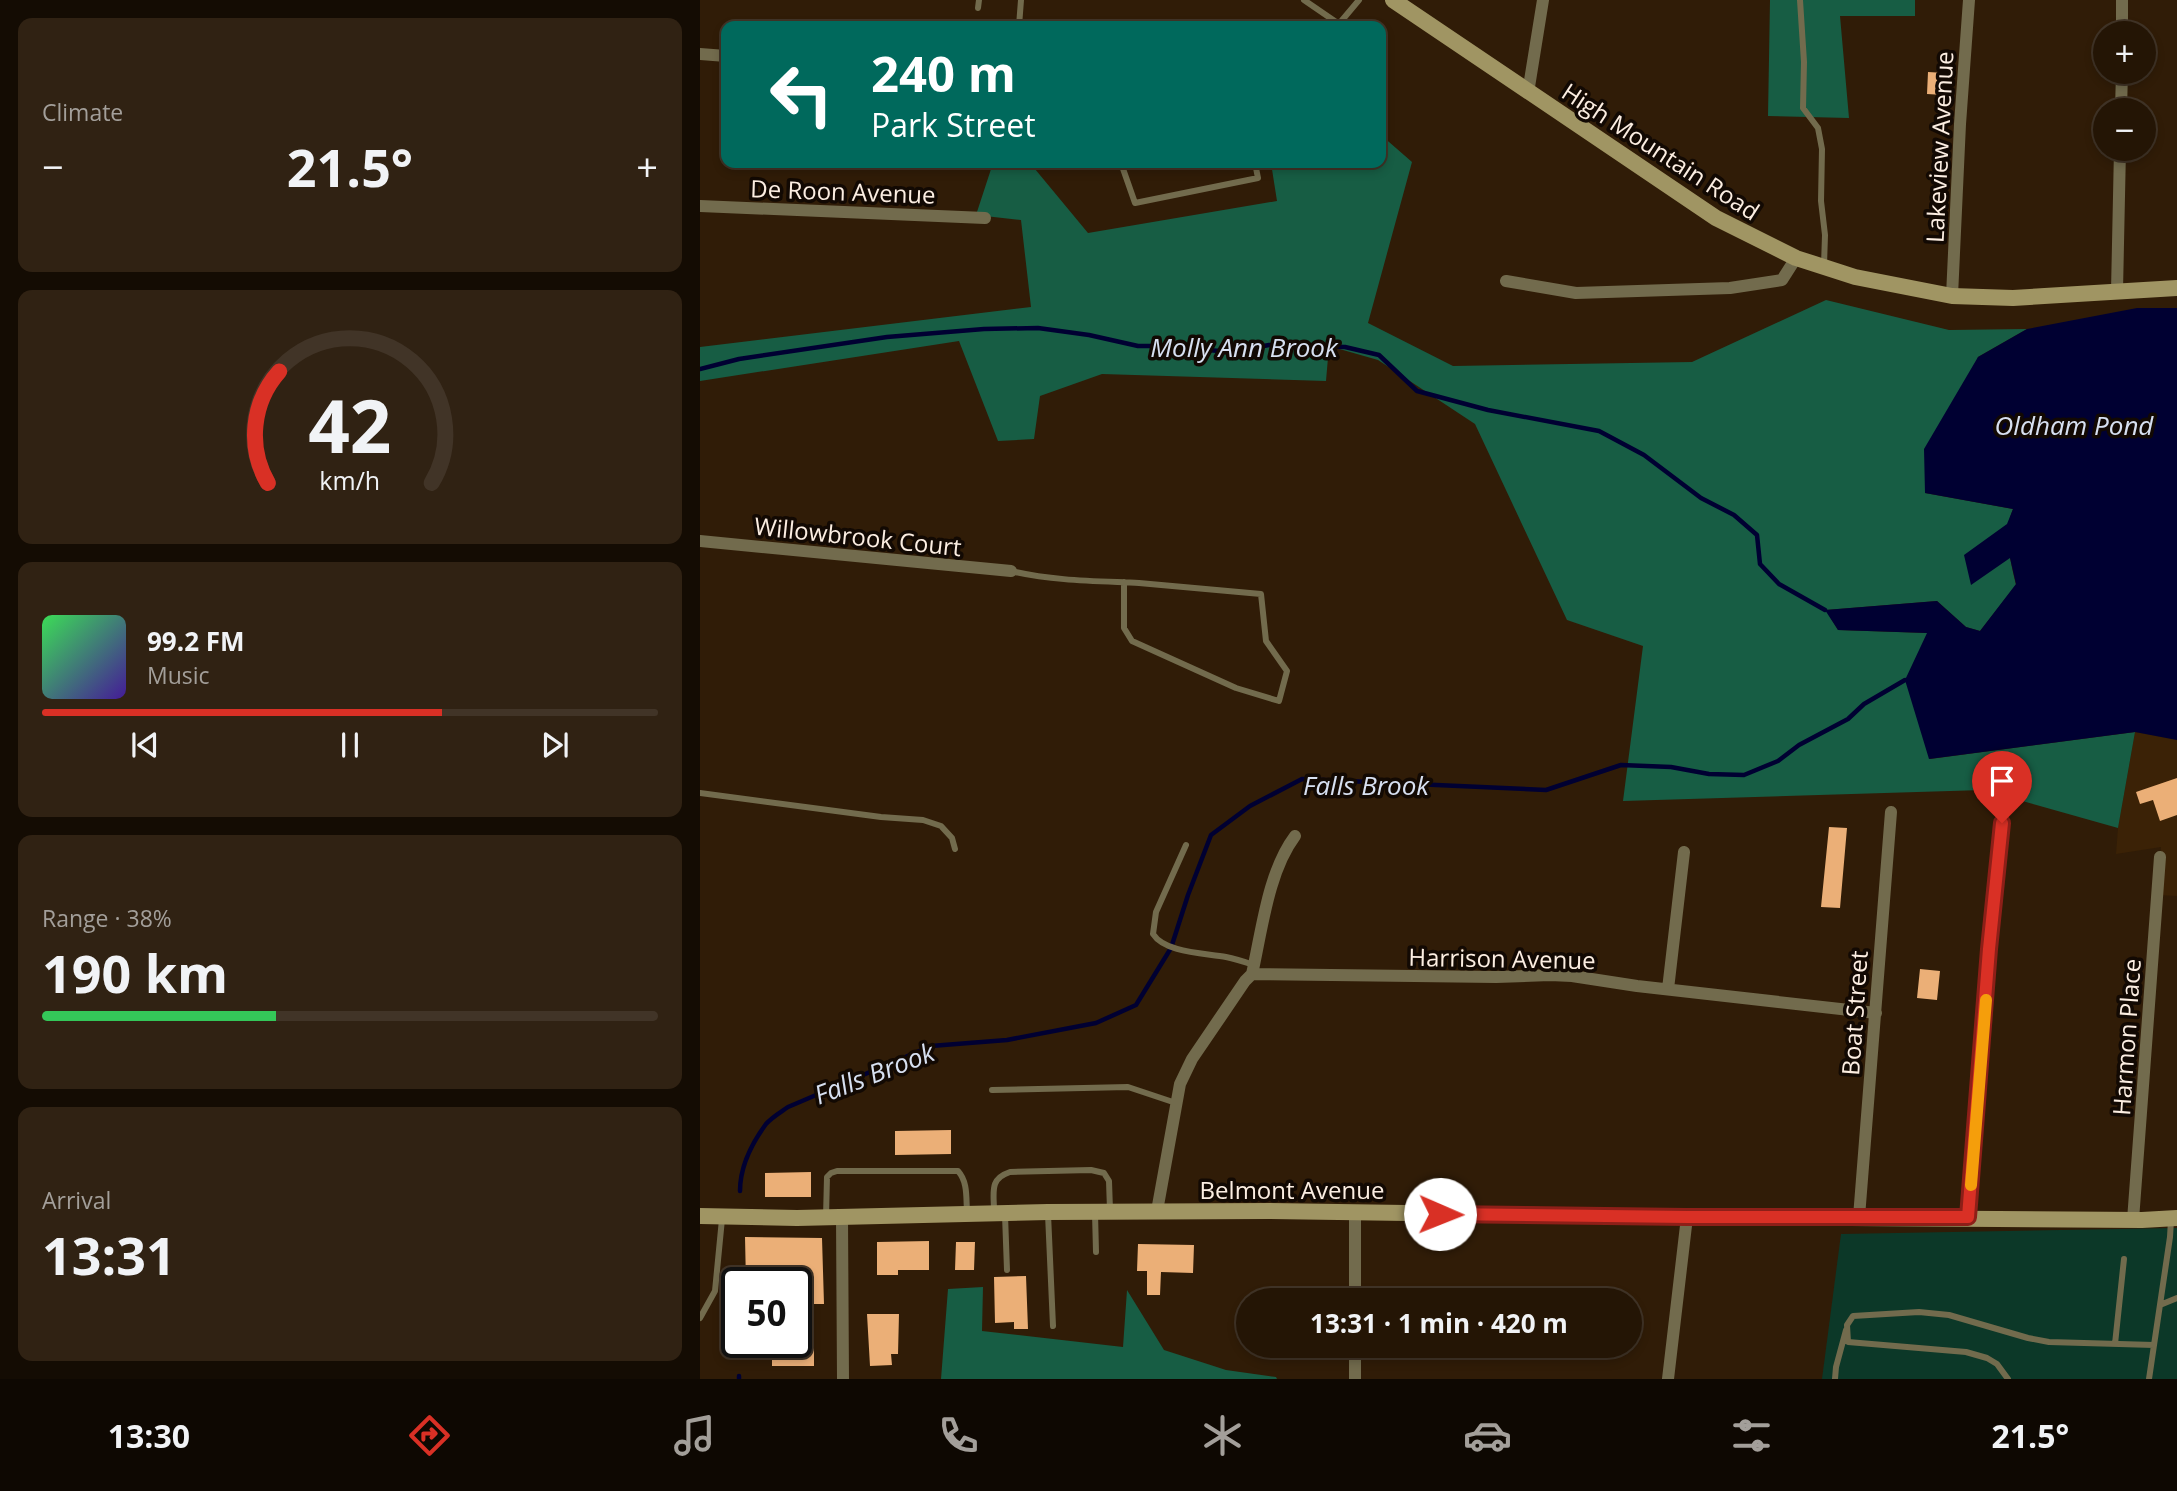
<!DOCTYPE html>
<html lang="en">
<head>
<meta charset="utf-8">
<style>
	:root { --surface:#241505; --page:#302213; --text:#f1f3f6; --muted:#a39f9a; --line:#413427; --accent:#d93025 }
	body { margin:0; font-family:"Open Sans",sans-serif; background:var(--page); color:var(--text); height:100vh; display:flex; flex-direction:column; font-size:26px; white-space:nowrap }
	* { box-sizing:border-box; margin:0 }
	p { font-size:23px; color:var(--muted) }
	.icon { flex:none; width:38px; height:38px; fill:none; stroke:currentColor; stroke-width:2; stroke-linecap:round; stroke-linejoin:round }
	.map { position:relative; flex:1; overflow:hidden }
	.details { display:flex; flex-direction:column; gap:18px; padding:18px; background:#140c03; width:700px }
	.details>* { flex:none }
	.hud { position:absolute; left:21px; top:21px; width:665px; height:147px; border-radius:14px; box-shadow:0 4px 10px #0003,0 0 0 2px var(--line); background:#00695c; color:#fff; overflow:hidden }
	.fabs { position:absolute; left:1393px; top:21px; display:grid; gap:14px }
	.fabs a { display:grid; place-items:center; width:63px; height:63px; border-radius:50%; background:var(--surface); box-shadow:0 4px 10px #0003,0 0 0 2px var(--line); font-size:35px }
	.speed { position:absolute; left:21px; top:1267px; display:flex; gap:14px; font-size:35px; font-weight:700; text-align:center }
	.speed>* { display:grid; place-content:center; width:91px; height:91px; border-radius:50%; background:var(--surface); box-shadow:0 4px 10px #0003,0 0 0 2px var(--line); line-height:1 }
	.speed .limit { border:4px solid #111; border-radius:10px; background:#fff; color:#111 }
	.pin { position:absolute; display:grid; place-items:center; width:60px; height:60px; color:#fff; margin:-72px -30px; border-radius:50% 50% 50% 0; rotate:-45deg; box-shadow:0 0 7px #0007 }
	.pin .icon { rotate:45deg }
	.me { position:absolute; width:77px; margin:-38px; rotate:91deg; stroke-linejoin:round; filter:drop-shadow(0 0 5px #0008) }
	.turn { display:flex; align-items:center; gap:24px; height:147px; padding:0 35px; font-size:32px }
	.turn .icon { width:91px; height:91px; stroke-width:2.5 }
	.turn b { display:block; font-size:49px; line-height:60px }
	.big { font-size:52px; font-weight:700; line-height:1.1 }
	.details .tile { flex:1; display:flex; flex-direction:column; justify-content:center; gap:10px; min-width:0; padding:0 24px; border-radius:14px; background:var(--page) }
	.details .dial { align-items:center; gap:0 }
	.dial svg { height:182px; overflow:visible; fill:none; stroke:var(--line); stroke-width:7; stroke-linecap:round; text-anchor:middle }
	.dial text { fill:var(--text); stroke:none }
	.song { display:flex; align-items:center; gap:21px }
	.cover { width:84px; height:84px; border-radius:10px; background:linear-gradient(135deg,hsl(130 70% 55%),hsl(260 70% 35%)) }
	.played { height:7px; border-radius:4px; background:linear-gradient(90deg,var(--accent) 65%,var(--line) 65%) }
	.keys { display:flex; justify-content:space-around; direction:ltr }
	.heat { display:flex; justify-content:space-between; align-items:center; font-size:38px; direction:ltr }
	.charge { height:10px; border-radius:5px; background:linear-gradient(90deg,#34c759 38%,var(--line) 0) }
	.trip { position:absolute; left:536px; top:1288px; width:406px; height:70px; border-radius:35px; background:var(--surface); box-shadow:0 4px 10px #0003,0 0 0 2px var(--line); font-weight:700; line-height:70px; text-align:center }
	.tabs { display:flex; height:112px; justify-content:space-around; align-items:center; background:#0e0802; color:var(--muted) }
	.tabs .icon { width:49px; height:49px }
	.tabs .active { color:var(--accent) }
	.tabs b { font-size:32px; color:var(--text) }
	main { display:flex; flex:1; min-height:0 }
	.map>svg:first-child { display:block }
</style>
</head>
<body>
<main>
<section class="details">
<div class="tile"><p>Climate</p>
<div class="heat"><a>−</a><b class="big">21.5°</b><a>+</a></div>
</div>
<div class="tile dial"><svg viewBox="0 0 100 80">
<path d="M14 69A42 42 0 1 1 86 69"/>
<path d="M14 69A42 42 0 0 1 19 20" stroke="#d93025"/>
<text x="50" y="56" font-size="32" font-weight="700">42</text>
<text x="50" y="72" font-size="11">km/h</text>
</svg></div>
<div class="tile">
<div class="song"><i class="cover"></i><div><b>99.2 FM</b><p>Music</p></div></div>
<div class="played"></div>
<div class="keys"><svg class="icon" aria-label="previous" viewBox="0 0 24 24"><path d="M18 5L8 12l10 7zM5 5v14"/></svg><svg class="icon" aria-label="pause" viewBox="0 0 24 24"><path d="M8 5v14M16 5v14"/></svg><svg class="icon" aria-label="next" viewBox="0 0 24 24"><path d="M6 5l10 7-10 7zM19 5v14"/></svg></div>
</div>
<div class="tile"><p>Range · 38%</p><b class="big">190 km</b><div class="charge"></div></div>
<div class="tile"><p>Arrival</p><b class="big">13:31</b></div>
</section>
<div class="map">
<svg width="1477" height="1379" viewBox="0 0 1477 1379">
	<rect width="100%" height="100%" fill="#301c07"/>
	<path fill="#3b2206" d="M1435,732L1477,740V896L1458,895L1461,847L1416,854L1418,828Z"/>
	<path fill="#0c3828" d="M1477,1228V1379H1122L1141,1234Z"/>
	<path fill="#175d44" d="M1070,0H1215V16H1140L1149,118L1068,116Z
		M681,135L712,162L668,323L753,366L992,362L1126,300L1249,330L1327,329L1278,357L1225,493L1313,509C1303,533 1310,559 1316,585L1280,631L1266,627L1237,601L1126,610L1138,630L1227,633L1230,759L1435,732L1418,828L1283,790L923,801L943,646L867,620L775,424L678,360L629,346L626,381L402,374L340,396L334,439L298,441L259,341L0,381V347L331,307L321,220L276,215L293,163H330L388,233L577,201L571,163H681Z
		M283,1287L282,1331L423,1347L427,1290L464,1350L526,1370L576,1377L577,1379H241L248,1289Z"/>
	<path fill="#000032" d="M1437,308H1477V740L1435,732L1229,759L1205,680L1227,633L1138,630L1125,610L1237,601L1266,627L1280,631L1316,584L1310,558L1271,585L1264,555L1307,524L1313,509L1225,493L1224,449L1278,357L1327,329Z"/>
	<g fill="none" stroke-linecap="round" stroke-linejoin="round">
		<path stroke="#000032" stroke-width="4.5" d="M0,369L39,359L187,337L284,329L338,328L389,335L438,346H462L531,352L569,345L645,347L679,355L717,391L788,410L899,431L944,455L1001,498L1034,515L1057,535L1060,564L1079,584L1125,610
			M40,1191C40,1167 52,1143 66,1124C72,1117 81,1112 88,1107L231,1046L307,1040L396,1023L436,1005L471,948L488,895L511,835L550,806L602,779L846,790L921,765L971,767L1009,774L1044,775L1078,761L1099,745L1148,719L1164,704L1205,680
			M39,1379V1376"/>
	</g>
	<path fill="#ebaf77" d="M1228,72L1245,73L1243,95L1227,94Z
		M1477,778V815L1460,821L1453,800L1440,804L1436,792Z
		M1129,827L1147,828L1140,908L1121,907Z
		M1220,969L1240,971L1237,1000L1217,998Z
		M251,1130V1154L195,1155V1131Z
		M111,1172V1197H65V1173Z
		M45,1237L122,1238L124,1304H96V1283H46Z
		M229,1241V1270H198V1275H177V1242Z
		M256,1242H275L274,1270H255Z
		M438,1244L494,1245L493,1273L461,1272L460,1295H447V1271H437Z
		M326,1276L328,1329H314V1322L295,1323L294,1277Z
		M167,1314H199L198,1354H191L192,1365L170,1366Z
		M72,1347H114V1366H72Z"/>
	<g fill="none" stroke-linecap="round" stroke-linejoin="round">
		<path stroke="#726b4d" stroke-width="6" d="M604,0L639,24
			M1100,0L1104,62L1103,108L1118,128L1122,149L1121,201L1125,235L1124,265
			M278,8L279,0
			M638,25L659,0
			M319,26L321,0
			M421,163L435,203L558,178L555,163
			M311,571C353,581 397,581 439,583L561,594L566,641L587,671L579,701L536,688L432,641L424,628V582
			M0,793L181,817L223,820L241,826L252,838L255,849
			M486,845L456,912L453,934C465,953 505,953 526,957C536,959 545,962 554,965
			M292,1090L428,1087L476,1103
			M294,1211C294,1192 289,1179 310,1172L391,1170L404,1173L409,1181L410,1210
			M395,1213L396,1252
			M348,1214L353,1326
			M305,1215L307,1270
			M126,1217L127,1177L131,1173L137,1171H258C268,1182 266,1198 267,1212
			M1460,1305L1477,1298
			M0,1318L15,1291L22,1219
			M1415,1344L1424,1259
			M1135,1379L1136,1367L1146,1330
			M1308,1379L1297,1364L1287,1358L1266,1352L1148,1342L1147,1325L1153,1316L1219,1312L1249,1315L1328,1338L1349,1342L1454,1345
			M1449,1379L1470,1237L1471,1220"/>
		<path stroke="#726b4d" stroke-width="12" d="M1422,33V0
			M0,54L26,56
			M828,93L843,0
			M1421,110L1422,72
			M0,206L285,218
			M806,281L876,293L1030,288L1082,280L1096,258
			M1417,291L1420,149
			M1252,296L1260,124L1269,0
			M0,541L311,571
			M552,974L796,977L850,975L872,976L937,986L1176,1013
			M968,989L984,852
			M457,1211L480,1084L492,1059L545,981L552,974C562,930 568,872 595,836
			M142,1217L143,1379
			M1159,1217L1191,812
			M1268,1217L1289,949L1302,823
			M1433,1220L1460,857
			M655,1300V1212
			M655,1379V1346
			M968,1379L987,1217"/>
		<path stroke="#a09563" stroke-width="16" d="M693,0L1016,218L1096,258L1155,277L1252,296L1313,298L1477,288
			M0,1216L97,1218L348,1212L570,1211L987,1217L1442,1220L1477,1218"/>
	</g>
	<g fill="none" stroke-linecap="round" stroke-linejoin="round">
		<g stroke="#8d1f18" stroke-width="18">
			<path id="route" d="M740,1214L987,1217H1268L1289,949L1302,823"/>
		</g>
		<use href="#route" stroke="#d93025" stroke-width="12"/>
		<path stroke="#f59e0b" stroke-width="12" d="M1271,1185L1286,1000"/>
	</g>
	<g text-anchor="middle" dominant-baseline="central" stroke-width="7" stroke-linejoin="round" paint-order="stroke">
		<g font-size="24" fill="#fceee2" stroke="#120903">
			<text transform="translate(1239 147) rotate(-87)">Lakeview Avenue</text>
			<text transform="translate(961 151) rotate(33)">High Mountain Road</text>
			<text transform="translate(143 191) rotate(2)">De Roon Avenue</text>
			<text transform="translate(158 536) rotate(6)">Willowbrook Court</text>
			<text transform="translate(802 958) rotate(1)">Harrison Avenue</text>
			<text transform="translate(1154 1013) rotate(-86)">Boat Street</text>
			<text transform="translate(1426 1037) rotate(-86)">Harmon Place</text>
			<text x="592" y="1189">Belmont Avenue</text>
		</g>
		<g font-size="26" font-style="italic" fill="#d7e0f1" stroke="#120903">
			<text x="544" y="347">Molly Ann Brook</text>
			<text x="1374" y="425">Oldham Pond</text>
			<text x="666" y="785">Falls Brook</text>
			<text transform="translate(174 1073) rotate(-21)">Falls Brook</text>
		</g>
	</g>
</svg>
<div class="fabs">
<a>+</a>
<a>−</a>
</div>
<div class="speed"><div class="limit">50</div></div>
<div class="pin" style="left:1302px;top:823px;background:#d93025"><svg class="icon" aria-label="arrive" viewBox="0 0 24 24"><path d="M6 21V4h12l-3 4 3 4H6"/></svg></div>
<svg class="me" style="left:740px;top:1214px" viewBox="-20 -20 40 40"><circle r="19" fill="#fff"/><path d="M0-13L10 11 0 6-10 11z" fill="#d93025"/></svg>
<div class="trip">13:31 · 1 min · 420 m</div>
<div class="hud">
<div class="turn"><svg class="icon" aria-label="left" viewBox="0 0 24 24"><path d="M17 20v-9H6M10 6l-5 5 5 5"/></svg><div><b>240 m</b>Park Street</div></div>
</div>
</div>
</main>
<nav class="tabs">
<b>13:30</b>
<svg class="icon active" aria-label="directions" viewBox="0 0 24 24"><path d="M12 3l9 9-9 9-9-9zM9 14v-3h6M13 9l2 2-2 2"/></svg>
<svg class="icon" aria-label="music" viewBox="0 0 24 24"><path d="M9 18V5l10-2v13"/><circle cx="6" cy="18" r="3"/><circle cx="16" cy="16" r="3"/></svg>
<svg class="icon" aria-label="phone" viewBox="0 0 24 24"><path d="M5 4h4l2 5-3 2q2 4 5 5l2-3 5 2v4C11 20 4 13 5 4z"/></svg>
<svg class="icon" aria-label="climate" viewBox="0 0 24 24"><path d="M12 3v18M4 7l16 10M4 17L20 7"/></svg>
<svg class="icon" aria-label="car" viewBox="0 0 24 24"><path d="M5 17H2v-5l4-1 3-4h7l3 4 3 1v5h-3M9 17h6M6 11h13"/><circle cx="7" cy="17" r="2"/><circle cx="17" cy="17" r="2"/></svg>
<svg class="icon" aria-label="filters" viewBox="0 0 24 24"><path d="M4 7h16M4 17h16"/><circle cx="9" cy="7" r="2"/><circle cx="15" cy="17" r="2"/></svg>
<b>21.5°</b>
</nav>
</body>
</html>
